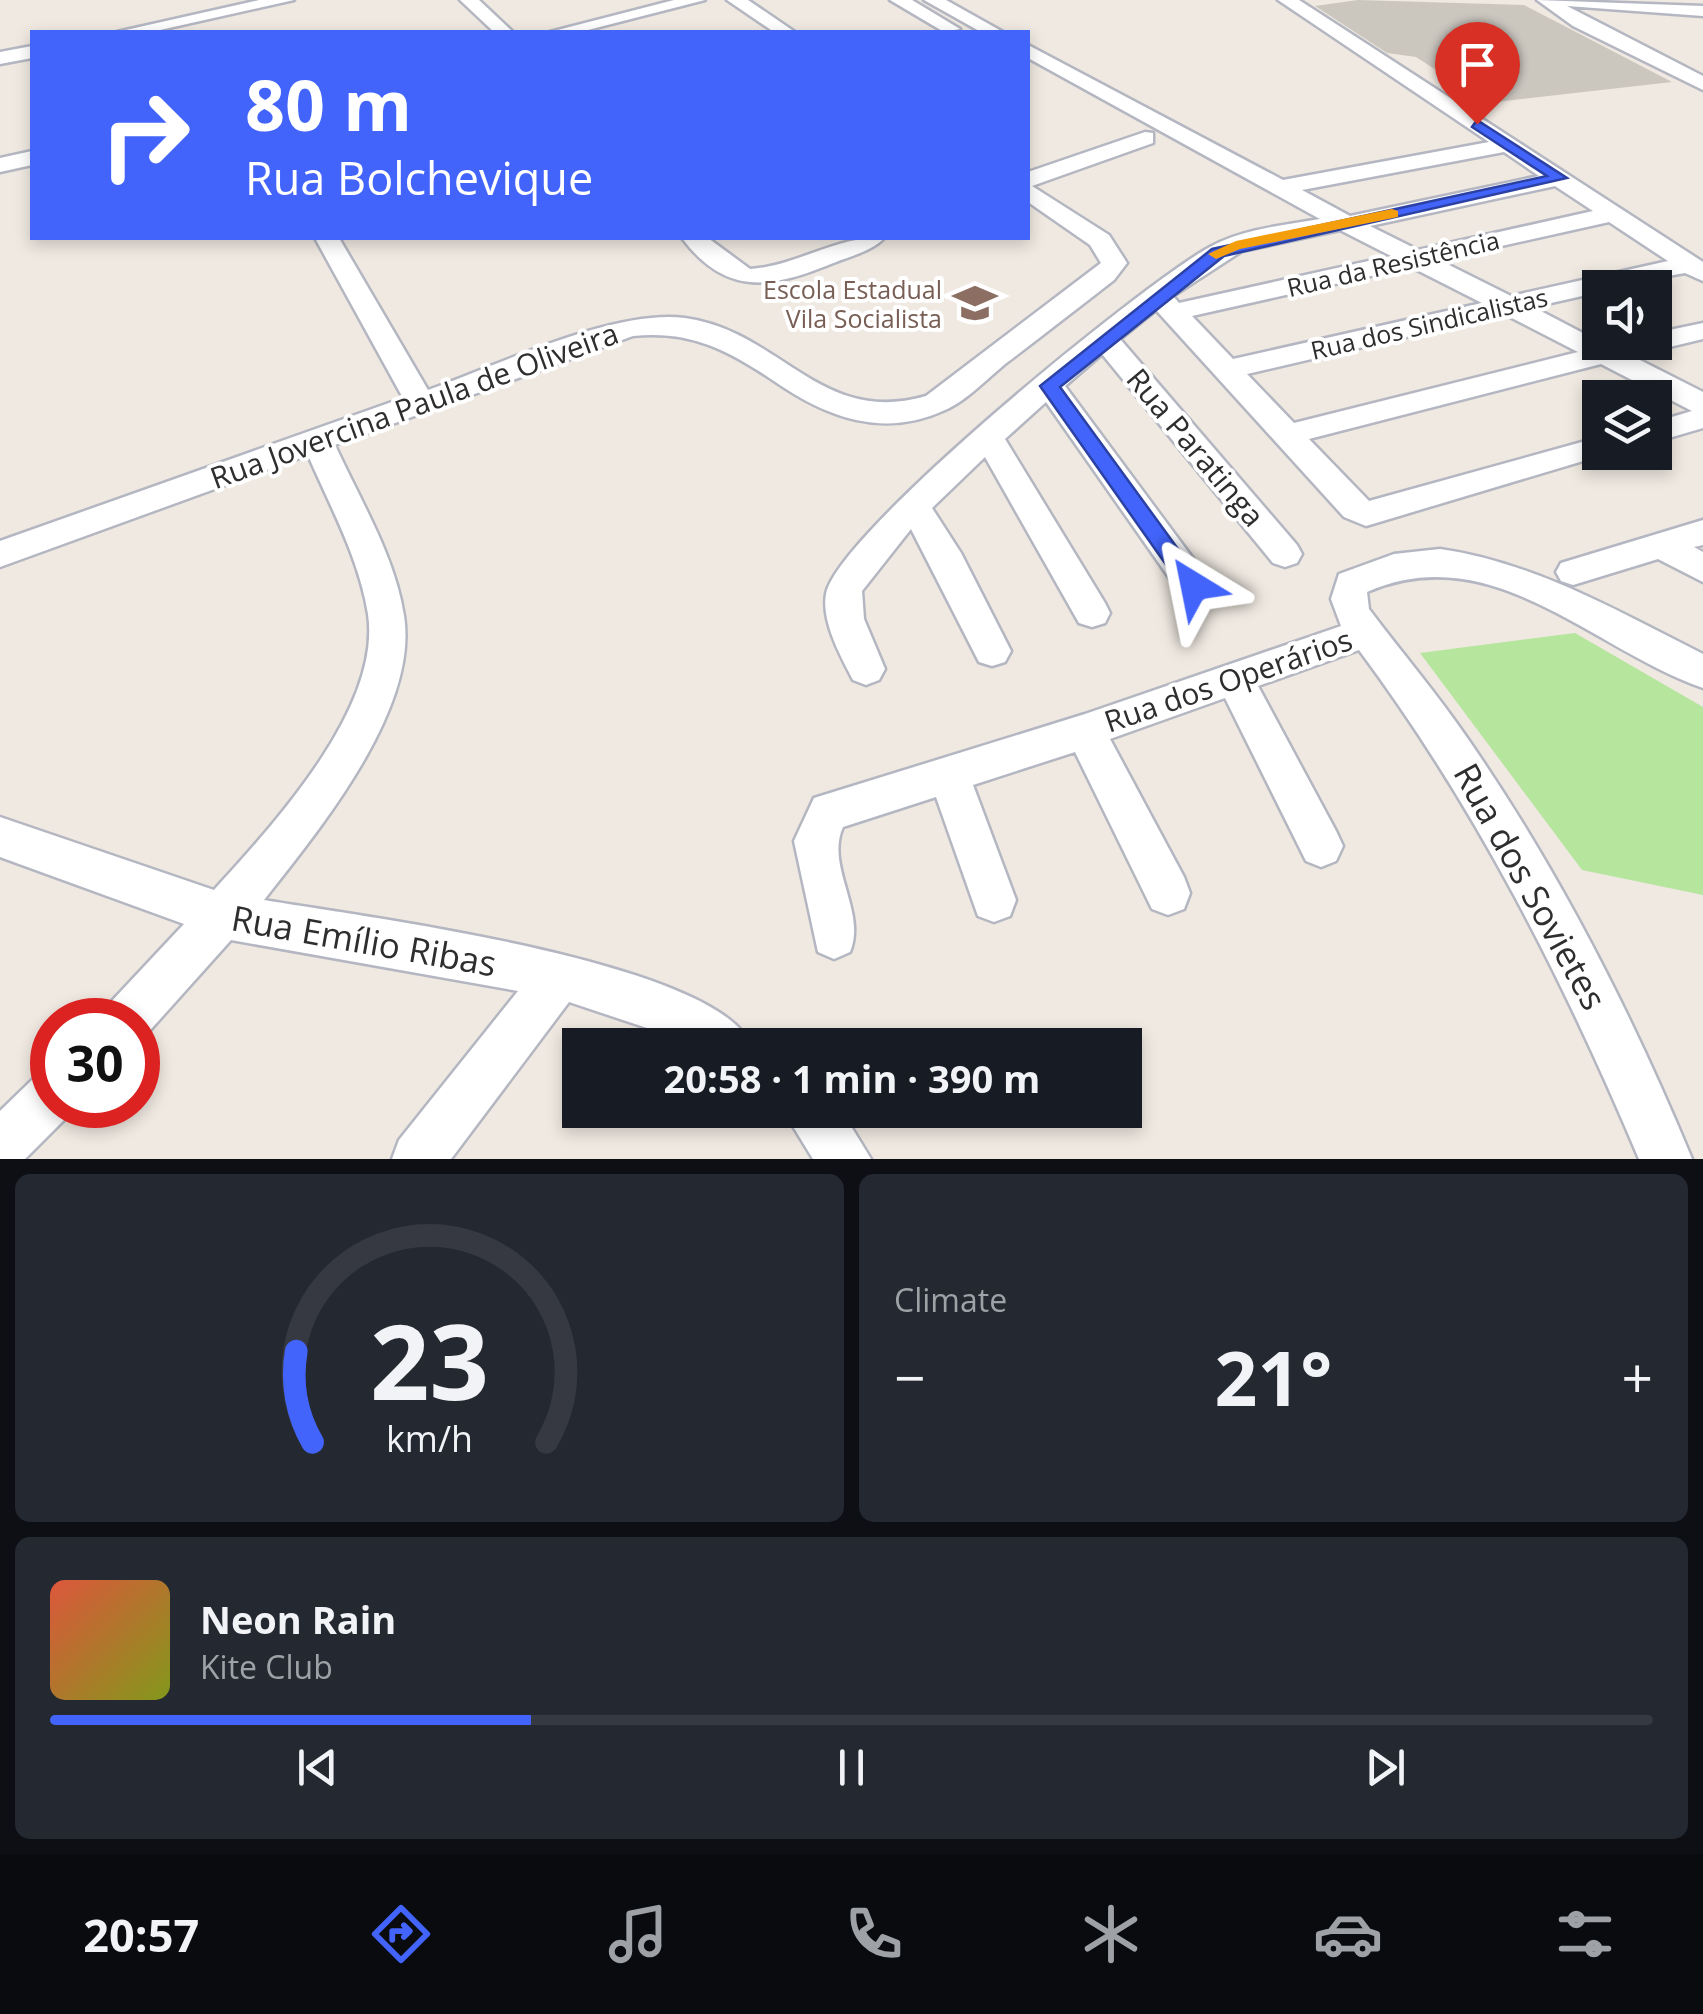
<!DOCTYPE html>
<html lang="en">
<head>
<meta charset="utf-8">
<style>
	:root { --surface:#171b24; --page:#242831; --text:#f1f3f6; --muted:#9ea1a6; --line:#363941; --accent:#4264fb }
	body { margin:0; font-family:"Open Sans",sans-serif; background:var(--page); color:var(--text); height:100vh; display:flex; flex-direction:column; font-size:38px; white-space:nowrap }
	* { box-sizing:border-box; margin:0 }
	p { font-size:32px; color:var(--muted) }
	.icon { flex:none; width:55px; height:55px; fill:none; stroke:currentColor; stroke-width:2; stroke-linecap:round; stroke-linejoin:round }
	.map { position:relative; height:1159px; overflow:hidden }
	.drawer { display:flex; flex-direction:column; gap:15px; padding:15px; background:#0d0f14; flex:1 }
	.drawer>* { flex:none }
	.top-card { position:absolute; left:30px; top:30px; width:1000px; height:210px; border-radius:0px; box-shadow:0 5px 15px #0003; background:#4264fb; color:#fff; overflow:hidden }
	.controls { position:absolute; left:1582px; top:270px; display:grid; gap:20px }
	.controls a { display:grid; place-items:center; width:90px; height:90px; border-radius:0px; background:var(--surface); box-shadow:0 5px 15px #0003; font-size:50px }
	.speed { position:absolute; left:30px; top:998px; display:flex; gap:20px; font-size:50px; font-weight:700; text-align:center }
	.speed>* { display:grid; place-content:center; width:130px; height:130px; border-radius:50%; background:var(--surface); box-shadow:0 5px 15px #0003; line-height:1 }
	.speed .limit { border:15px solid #d22; background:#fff; color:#111 }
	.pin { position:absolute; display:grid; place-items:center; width:85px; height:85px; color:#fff; margin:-102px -42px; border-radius:50% 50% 50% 0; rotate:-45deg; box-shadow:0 0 10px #0007 }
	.pin .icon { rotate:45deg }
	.me { position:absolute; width:110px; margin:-55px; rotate:325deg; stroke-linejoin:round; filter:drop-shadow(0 0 8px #0008) }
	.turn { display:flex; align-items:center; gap:35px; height:210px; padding:0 50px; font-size:45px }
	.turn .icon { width:130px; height:130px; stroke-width:2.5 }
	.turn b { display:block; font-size:70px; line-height:85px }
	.big { font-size:75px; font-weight:700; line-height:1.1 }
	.drawer .card { flex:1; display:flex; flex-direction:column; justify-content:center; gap:15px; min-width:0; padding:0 35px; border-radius:15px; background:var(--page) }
	.drawer .dial { align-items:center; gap:0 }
	.dial svg { height:260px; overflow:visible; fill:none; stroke:var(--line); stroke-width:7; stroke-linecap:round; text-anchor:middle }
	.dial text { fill:var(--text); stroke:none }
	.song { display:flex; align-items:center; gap:30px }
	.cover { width:120px; height:120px; border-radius:15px; background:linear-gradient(135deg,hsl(10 70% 55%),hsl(70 70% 35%)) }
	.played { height:10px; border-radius:5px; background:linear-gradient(90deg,var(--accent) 30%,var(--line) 30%) }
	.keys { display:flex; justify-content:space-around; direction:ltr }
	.heat { display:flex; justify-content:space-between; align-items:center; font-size:55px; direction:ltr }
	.drawer .tiles { flex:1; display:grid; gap:15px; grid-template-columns:1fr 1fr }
	.card:last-child { grid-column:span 2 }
	.trip { position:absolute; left:562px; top:1028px; width:580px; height:100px; border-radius:0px; background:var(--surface); box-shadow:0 5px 15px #0003; font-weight:700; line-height:100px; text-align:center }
	.menu { display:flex; height:160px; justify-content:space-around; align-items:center; background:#090b0e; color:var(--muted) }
	.menu .icon { width:70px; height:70px }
	.menu .active { color:var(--accent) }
	.menu b { font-size:45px; color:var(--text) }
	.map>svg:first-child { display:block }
</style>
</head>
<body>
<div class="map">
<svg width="1703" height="1159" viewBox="0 0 1703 1159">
	<rect width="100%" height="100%" fill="#efe9e1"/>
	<path fill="#b6e59e" d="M1575,633L1703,707V895L1582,870L1420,653Z"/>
	<path fill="#cbc7bf" d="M1358,0L1524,5L1672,82L1487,103L1416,57L1387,53L1315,6Z"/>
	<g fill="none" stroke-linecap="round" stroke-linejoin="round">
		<g stroke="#b4b7c1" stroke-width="5">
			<path id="minor" d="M259,0H294L151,32H117Z
				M460,0H479L513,32H494Z
				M674,0H705L580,32H550Z
				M727,0H748L795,32H774Z
				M890,0H912L960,29L944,32Z
				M924,0H946L1003,32H981Z
				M1278,0H1299L1703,262V281L1685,273L1600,288V292L1533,307L1600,342H1655V333L1703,323V339L1632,356L1703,392V428L1655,442V422L1692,411L1601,364L1309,439L1369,501L1600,437V452H1613L1366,526L1344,517L1156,310L1120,339L1297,545L1302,554L1297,563L1285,567L1273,563L1102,354L1065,386L1206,576L1212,586L1206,596L1194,600L1182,596L1046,402L1005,439L1105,603L1110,613L1105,623L1092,627L1079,623L985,457L932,508L961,553L1011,651L1005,662L992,666L979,662L911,529L862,591L864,619L885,669L879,680L866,685L853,680C841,657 821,621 826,594C837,533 1145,282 1210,247C1243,229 1284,225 1320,219L1028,58V45L1283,180L1489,142ZM1504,152L1539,176L1350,216L1302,190ZM1555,186L1593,211L1418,250L1370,226ZM1609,222L1668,261L1511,296L1439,260ZM1340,230L1391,256L1179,303L1173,296L1242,251ZM1411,267L1482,303L1233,359L1192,316ZM1504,314L1578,352L1294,423L1247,374Z
				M1537,0L1703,6V16L1567,6L1703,76V90L1573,26Z
				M32,46V58L0,64V52Z
				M1145,132L1153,133V143L1032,186L1109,235L1127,263L1114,280C1078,308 1042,336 1005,364C987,379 966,401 945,410C883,439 826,417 774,381C728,350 690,330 633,336L335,445C360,500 395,556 404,616C419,710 318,831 264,900C356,916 715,960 751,1045H678L650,1029L569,1002L451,1159H392L399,1140L518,991L231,940L144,1037L138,1040V1020H103L110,1003L184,924L0,857V817L214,890C273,825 382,708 368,614C359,558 330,506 308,455L0,567V541L403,398L315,238H339L428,390C498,365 614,309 685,318C781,331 820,427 926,396L1101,263L1090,245L1028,202V172Z
				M32,151V165L0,172V158Z
				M682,238H708L750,269C798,266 837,235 884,238C874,250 851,256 836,262C773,288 727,298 682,238Z
				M1703,520V545L1694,547L1703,552V582L1658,559L1573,585L1561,581L1556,572L1561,563Z
				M1440,549C1536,563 1617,611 1703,654V688C1592,649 1492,537 1367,592L1369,609C1402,653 1439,696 1470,742C1559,871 1632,1014 1692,1159H1639C1563,979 1476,807 1359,650L1258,686L1336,831L1343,846L1336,861L1321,867L1306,861L1225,698L1110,739L1184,877L1190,893L1184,909L1168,915L1152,909L1075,752L973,785L1016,900L1010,916L994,922L978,916L936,797L843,827C825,866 867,912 850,952L834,959L818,952L794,841L814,798L1085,714L1341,626L1331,599L1339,574L1394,554Z
				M52,1071V1105H74L70,1114L25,1159H0V1111L34,1078Z
				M783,1110H841L871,1159H813Z"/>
		</g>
		<use href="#minor" fill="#fff" fill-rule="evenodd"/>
	</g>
	<path fill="#4264fb" stroke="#2b41a3" stroke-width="2.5" d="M1477,120L1567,178L1224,256L1060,387L1205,586L1194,595L1186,593L1040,386L1212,249L1547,176L1472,127Z"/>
	<path fill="#f59e0b" d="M1392,209L1398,211V217L1240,249L1216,259L1208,254L1236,241Z"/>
	<defs>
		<g id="school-bare" transform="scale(3.45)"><path d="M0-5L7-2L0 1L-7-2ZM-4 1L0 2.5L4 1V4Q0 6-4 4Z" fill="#8d6e63" stroke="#fff" stroke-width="2.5" paint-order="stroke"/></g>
	</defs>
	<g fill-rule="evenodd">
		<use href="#school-bare" x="975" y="303"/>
	</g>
	<g text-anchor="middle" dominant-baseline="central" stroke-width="8" stroke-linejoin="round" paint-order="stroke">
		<g font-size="25" fill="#2e2e2e" stroke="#fff">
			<text transform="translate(1393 263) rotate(-13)">Rua da Resistência</text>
			<text transform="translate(1429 323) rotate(-13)">Rua dos Sindicalistas</text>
		</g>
		<g font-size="25" fill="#785e54" stroke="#fff" text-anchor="end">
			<text x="942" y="289">Escola Estadual<tspan x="942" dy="29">Vila Socialista</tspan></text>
		</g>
		<g font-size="30" fill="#2e2e2e" stroke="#fff">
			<text transform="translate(414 405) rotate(-20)">Rua Jovercina Paula de Oliveira</text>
			<text transform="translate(1196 447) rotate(50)">Rua Paratinga</text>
			<text transform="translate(1228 680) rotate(-19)">Rua dos Operários</text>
		</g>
		<g font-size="35" fill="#2e2e2e" stroke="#fff">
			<text transform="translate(1531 886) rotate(61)">Rua dos Sovietes</text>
			<text transform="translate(364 940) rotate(10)">Rua Emílio Ribas</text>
		</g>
	</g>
</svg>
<div class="controls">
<a><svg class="icon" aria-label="sound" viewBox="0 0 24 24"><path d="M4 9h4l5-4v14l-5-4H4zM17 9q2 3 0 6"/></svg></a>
<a><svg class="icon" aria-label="layers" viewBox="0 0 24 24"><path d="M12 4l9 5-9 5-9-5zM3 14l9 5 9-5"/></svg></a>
</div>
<div class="speed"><div class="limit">30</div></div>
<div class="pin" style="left:1477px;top:124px;background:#d93025"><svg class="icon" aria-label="arrive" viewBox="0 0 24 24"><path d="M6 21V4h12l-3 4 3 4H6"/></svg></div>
<svg class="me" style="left:1194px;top:586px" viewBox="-20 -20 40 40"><path d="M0-17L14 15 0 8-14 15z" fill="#4264fb" stroke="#fff" stroke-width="4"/></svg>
<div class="trip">20:58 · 1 min · 390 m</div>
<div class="top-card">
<div class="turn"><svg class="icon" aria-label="right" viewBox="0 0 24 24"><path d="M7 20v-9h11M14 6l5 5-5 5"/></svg><div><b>80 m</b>Rua Bolchevique</div></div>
</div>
</div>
<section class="drawer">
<div class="tiles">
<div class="card dial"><svg viewBox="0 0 100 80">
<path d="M14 69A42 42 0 1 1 86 69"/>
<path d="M14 69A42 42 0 0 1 9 41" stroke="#4264fb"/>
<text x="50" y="56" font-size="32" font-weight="700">23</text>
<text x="50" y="72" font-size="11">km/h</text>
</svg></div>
<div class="card"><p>Climate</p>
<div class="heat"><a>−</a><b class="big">21°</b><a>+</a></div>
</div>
<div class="card">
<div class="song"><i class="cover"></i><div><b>Neon Rain</b><p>Kite Club</p></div></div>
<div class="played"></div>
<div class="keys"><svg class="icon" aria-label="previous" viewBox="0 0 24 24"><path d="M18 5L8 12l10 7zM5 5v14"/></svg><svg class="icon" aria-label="pause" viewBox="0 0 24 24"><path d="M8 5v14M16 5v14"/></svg><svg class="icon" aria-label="next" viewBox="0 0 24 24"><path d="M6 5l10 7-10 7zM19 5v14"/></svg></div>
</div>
</div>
</section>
<nav class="menu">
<b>20:57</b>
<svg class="icon active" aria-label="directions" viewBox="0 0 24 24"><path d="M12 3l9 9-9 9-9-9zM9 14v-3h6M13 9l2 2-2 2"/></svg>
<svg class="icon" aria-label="music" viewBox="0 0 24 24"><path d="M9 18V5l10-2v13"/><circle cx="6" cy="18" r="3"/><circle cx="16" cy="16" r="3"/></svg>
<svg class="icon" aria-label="phone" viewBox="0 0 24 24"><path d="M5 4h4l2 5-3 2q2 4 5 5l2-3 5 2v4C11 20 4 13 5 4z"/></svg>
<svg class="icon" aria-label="climate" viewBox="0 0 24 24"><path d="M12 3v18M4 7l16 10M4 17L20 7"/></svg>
<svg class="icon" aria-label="car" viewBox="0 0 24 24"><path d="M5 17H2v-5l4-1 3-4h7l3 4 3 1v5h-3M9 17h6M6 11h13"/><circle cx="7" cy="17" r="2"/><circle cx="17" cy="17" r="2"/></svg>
<svg class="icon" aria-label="filters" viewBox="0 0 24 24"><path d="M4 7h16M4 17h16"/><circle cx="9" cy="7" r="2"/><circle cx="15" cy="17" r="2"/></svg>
</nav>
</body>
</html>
